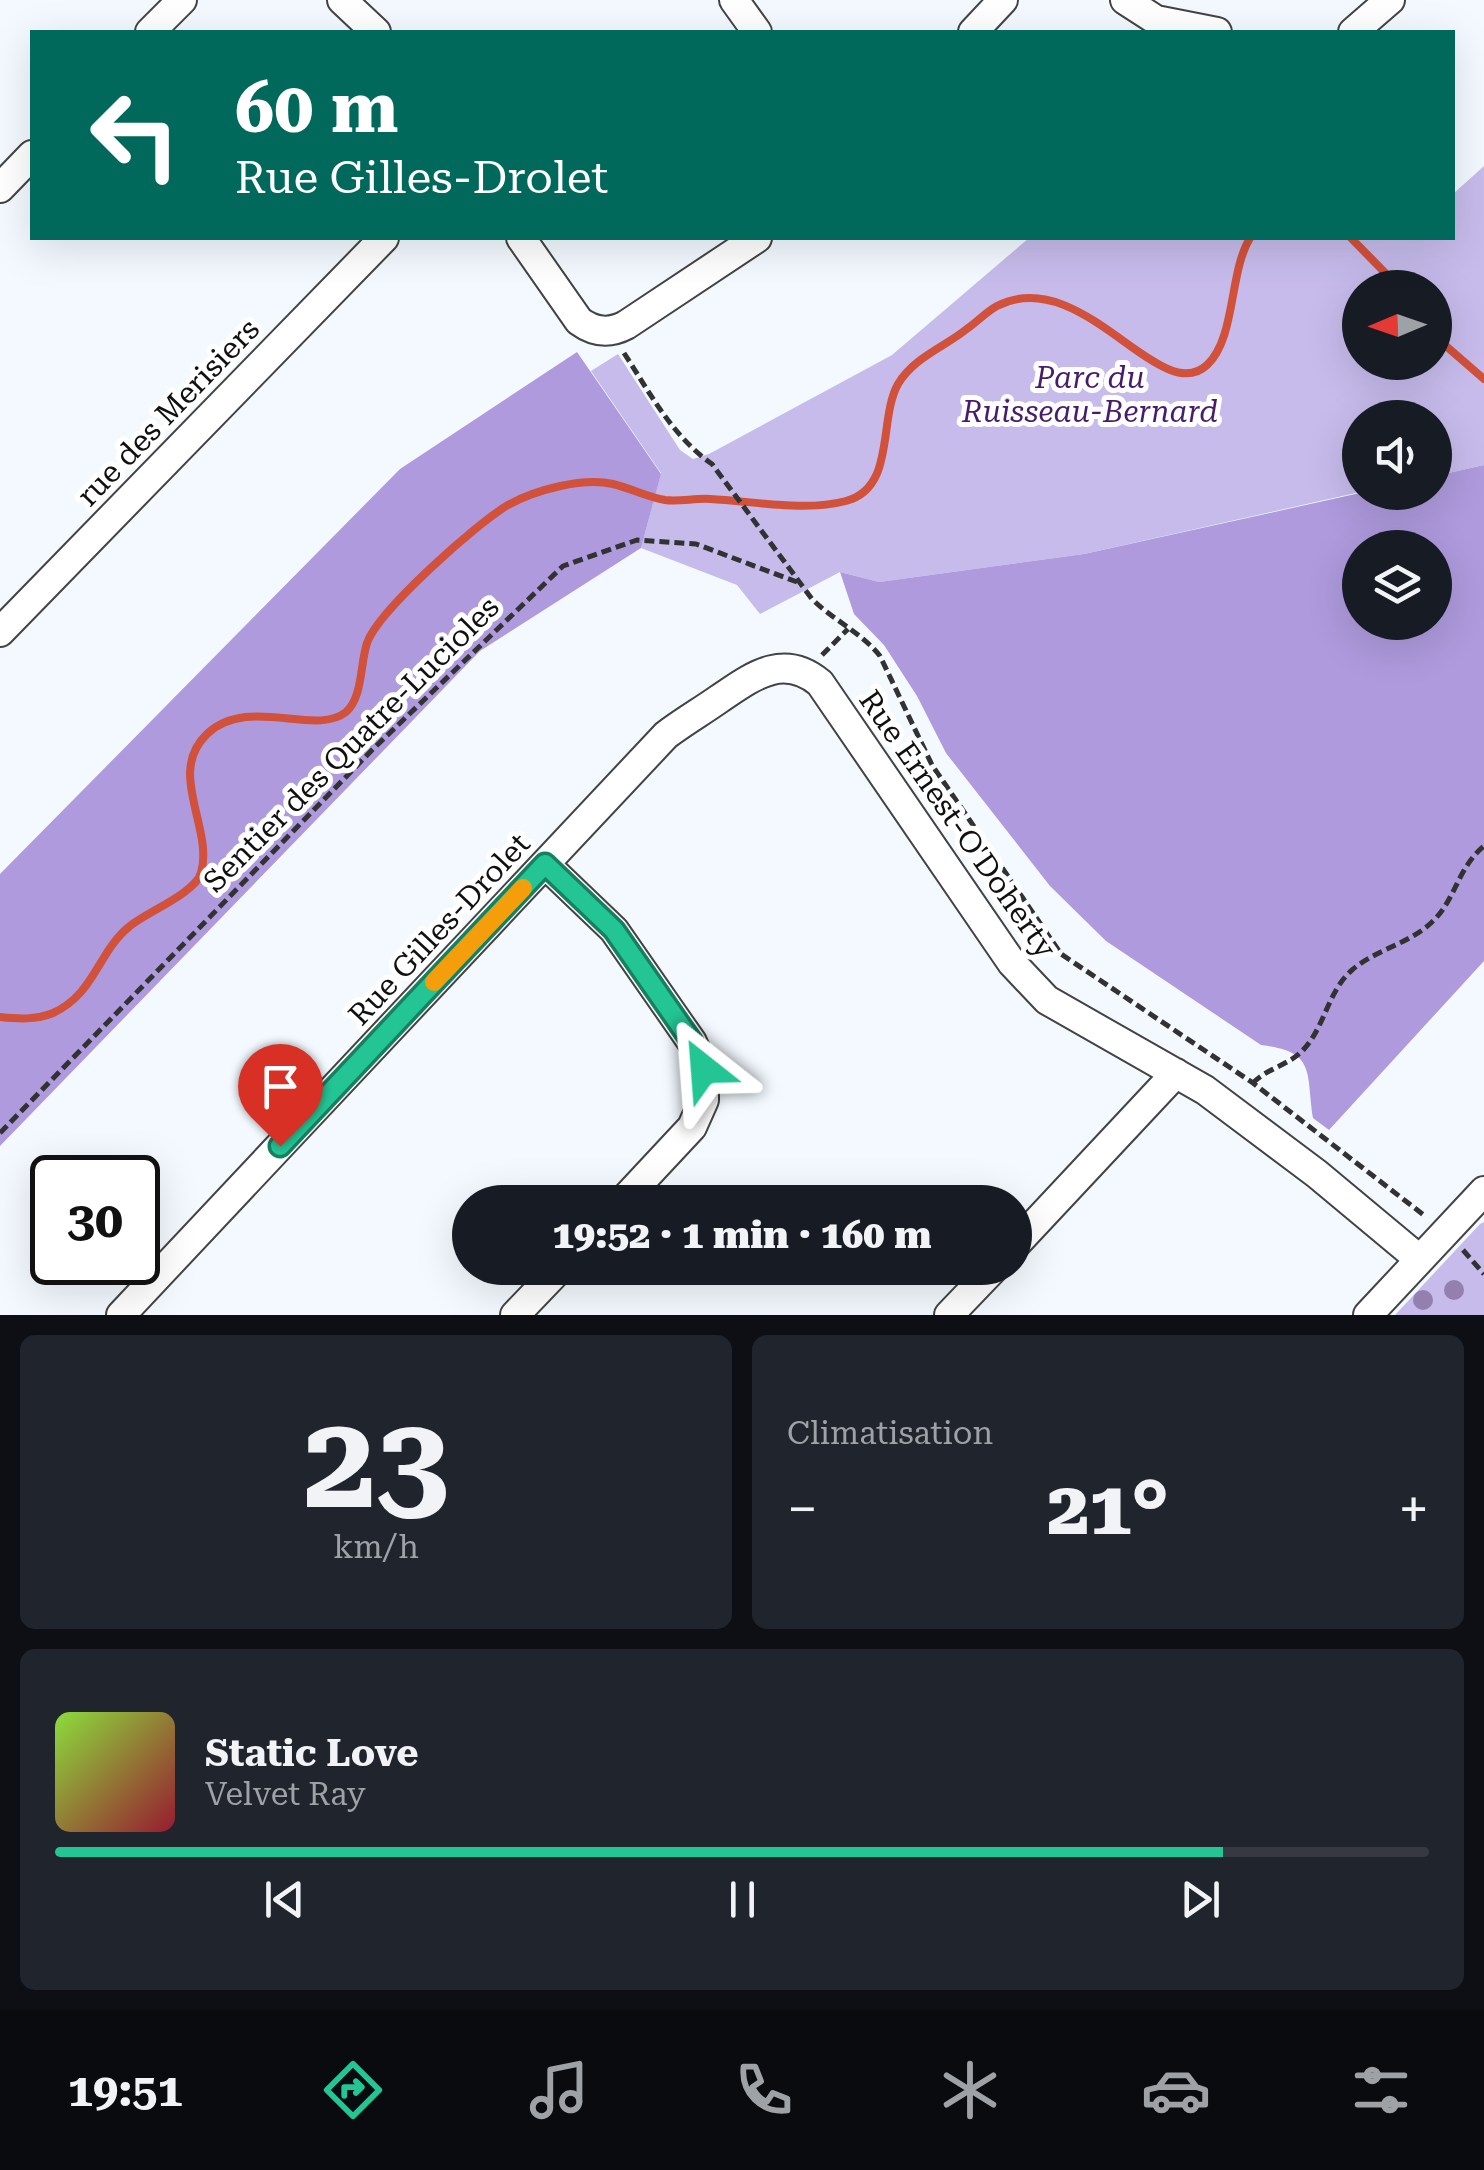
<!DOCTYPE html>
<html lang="fr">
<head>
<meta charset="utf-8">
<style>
	:root { --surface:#171b24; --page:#20242c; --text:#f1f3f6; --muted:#9ea1a6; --line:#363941; --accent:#23c595 }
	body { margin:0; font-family:"Roboto Serif",serif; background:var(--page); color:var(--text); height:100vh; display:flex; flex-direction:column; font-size:38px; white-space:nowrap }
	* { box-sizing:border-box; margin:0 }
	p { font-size:32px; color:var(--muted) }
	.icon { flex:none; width:55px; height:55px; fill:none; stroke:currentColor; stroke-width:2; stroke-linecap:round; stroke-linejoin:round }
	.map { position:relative; height:1315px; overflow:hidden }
	.details { display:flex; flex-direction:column; gap:20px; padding:20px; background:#0d0f14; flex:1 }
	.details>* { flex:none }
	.guide { position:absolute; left:30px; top:30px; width:1425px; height:210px; border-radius:0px; box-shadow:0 10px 40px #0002; background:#00695c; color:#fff; overflow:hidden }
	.needle { width:65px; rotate:268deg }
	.fabs { position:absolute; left:1342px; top:270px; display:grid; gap:20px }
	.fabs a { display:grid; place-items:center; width:110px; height:110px; border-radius:50%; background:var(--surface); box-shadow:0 10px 40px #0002; font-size:50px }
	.speed { position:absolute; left:30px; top:1155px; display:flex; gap:20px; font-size:50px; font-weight:700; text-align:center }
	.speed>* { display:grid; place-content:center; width:130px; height:130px; border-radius:50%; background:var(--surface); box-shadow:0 10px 40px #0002; line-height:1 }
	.speed .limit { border:5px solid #111; border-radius:15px; background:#fff; color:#111 }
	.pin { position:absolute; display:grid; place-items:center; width:85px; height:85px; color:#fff; margin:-102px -42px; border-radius:50% 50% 50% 0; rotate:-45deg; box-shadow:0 0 10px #0007 }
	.pin .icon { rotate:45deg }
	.me { position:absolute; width:110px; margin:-55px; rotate:332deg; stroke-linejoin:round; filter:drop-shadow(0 0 8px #0008) }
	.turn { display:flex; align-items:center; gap:35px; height:210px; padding:0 40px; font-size:45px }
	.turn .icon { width:130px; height:130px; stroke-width:2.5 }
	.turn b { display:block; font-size:70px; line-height:85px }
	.big { font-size:75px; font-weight:800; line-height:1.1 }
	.details .widget { flex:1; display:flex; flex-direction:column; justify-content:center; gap:15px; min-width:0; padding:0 35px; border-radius:15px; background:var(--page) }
	.details .dial { align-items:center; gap:0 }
	.dial b { font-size:130px; line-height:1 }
	.song { display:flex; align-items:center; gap:30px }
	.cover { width:120px; height:120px; border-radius:15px; background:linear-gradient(135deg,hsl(90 70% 55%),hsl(350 70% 35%)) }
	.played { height:10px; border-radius:5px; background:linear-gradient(90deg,var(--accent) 85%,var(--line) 85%) }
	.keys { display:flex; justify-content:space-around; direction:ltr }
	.heat { display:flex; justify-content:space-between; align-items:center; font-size:55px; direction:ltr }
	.details .tiles { flex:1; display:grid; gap:20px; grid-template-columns:1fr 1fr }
	.widget:last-child { grid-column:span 2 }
	.trip { position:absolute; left:452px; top:1185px; width:580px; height:100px; border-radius:50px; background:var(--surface); box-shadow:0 10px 40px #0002; font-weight:800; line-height:100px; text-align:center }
	.dock { display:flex; height:160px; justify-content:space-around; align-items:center; background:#090b0e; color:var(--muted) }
	.dock .icon { width:70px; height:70px }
	.dock .current { color:var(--accent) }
	.dock b { font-size:45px; color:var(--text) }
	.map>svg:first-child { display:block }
</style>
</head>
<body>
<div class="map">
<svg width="1484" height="1315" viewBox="0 0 1484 1315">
	<rect width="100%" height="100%" fill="#f3f9ff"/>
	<path fill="#c6bbeb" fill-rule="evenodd" d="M1484,166V465L1435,476V418H1360V492L1084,554L879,582L840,572L760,614L737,585L641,548L661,473L591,371L618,354L680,450L693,459L709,454L892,355L1029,238H1452L1453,194ZM1360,288H1435V362H1360Z
		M1484,1222V1315H1395L1480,1224Z"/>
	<path fill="#ae9add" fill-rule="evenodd" d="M577,352L661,474L641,548L480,651L0,1146V874L400,469Z
		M1484,465V961L1329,1130L1313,1118C1306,1071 1316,1052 1261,1045L1106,941L1050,886L946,753L917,696L884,645L854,614L840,572L879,582L1084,554L1360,493L1435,492V476ZM1360,548H1435V622H1360Z"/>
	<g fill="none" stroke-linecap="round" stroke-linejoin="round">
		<path stroke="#d1513b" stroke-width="8" d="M1351,238L1400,288
			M1435,328L1446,346L1484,379
			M0,1017C18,1019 36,1020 53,1013C95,994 98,951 130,926C147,912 195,893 201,873C214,828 166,773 207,734C248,695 315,737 346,712C363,697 360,664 367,643C378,611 477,523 508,505C535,490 583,477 613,484C630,488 647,497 665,500C679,502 695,498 710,499C753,501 804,512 846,501C896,488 878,420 898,384C914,357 945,347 968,328C978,321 986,312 997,306C1082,263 1160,409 1207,365C1236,338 1229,272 1250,238"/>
		<g stroke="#434343" stroke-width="32">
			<path id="street" d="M342,0L376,32
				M734,0L757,32
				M1125,0L1156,20L1217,32
				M150,32L182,0
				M973,32L1003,0
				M1353,32L1390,0
				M0,188L32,155
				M521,238L579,321C594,332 609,334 626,325L757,238
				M0,632L384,238
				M545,864L614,930L692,1042L704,1069V1100L692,1127L622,1202
				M1015,1245L1176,1073
				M121,1315L666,735C683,722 702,711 719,699C752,677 783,652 820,683L1012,963L1047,1000L1205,1090L1317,1174L1419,1259
				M515,1315L560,1268
				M949,1315L994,1268
				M1368,1315L1484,1191"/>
		</g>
		<path stroke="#323232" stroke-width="5" stroke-dasharray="10 5" stroke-linecap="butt" d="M624,353C650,393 672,436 712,464L812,599C833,620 862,633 880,656L932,765L1061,954L1253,1083L1425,1216
			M822,655L848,629
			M1253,1083C1267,1068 1290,1065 1304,1049C1325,1026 1328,991 1352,970C1375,950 1409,944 1432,922C1455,901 1458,867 1484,846
			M0,1133L372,750L563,566L637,540L696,544L797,582
			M1463,1250L1484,1274"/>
		<use href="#street" stroke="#fff" stroke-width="28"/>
	</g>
	<g fill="#9480ae">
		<circle cx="1454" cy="1290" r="10"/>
		<circle cx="1423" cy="1300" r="10"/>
	</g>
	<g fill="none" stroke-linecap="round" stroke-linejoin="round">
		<g stroke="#178061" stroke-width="25">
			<path id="route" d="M280,1146L545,864L614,930L692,1042L704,1069"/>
		</g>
		<use href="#route" stroke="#23c595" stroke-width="18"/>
		<path stroke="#f59e0b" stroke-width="18" d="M434,982L523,888"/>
	</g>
	<g text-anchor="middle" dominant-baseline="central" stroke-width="10" stroke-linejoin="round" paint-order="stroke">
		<g font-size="30" font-style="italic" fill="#471d6b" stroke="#fff">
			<text x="1090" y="377">Parc du<tspan x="1090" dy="34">Ruisseau-Bernard</tspan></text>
		</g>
		<g font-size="30" fill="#101010" stroke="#fff">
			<text transform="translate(168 412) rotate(-46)">rue des Merisiers</text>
			<text transform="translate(351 744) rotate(-45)">Sentier des Quatre-Lucioles</text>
			<text transform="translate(958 824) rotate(55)">Rue Ernest-O'Doherty</text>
			<text transform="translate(439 929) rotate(-47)">Rue Gilles-Drolet</text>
		</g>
	</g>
</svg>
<div class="fabs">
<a><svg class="needle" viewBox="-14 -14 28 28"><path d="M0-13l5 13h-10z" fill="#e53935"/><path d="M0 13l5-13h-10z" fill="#9ea1a6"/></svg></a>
<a><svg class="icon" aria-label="sound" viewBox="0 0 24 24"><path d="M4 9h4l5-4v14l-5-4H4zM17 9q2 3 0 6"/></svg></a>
<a><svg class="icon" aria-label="layers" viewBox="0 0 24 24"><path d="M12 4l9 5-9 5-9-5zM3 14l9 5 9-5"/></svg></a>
</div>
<div class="speed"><div class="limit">30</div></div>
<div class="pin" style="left:280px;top:1146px;background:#d93025"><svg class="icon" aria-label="arrive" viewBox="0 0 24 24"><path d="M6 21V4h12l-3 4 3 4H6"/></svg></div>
<svg class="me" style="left:704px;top:1069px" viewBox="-20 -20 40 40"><path d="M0-17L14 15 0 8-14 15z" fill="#23c595" stroke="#fff" stroke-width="4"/></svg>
<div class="trip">19:52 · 1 min · 160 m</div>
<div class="guide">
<div class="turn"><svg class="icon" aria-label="left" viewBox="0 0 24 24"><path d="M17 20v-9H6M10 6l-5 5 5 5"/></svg><div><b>60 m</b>Rue Gilles-Drolet</div></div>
</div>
</div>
<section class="details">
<div class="tiles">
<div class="widget dial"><b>23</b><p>km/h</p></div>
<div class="widget"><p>Climatisation</p>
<div class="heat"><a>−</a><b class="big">21°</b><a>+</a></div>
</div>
<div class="widget">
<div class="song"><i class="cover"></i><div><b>Static Love</b><p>Velvet Ray</p></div></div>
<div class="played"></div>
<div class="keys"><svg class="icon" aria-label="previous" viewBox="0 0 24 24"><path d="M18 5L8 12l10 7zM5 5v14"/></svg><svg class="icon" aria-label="pause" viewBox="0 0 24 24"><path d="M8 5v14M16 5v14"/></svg><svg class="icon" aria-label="next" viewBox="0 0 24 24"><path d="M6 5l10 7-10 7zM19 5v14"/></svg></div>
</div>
</div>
</section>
<nav class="dock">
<b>19:51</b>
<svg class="icon current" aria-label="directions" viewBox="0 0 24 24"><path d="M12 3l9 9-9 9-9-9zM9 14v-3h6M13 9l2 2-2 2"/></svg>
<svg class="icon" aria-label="music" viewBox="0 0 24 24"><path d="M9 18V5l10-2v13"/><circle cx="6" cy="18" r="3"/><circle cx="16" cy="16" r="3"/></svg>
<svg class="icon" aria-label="phone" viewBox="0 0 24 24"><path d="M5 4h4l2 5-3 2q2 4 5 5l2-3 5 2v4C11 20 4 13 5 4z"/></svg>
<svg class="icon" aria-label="climate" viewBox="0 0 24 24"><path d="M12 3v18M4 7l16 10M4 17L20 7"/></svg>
<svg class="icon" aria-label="car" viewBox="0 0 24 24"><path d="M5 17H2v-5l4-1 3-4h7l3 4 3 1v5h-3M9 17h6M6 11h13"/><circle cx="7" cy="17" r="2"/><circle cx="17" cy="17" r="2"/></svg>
<svg class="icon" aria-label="filters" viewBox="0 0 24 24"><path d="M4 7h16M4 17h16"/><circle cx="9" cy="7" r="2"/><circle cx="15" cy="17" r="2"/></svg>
</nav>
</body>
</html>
